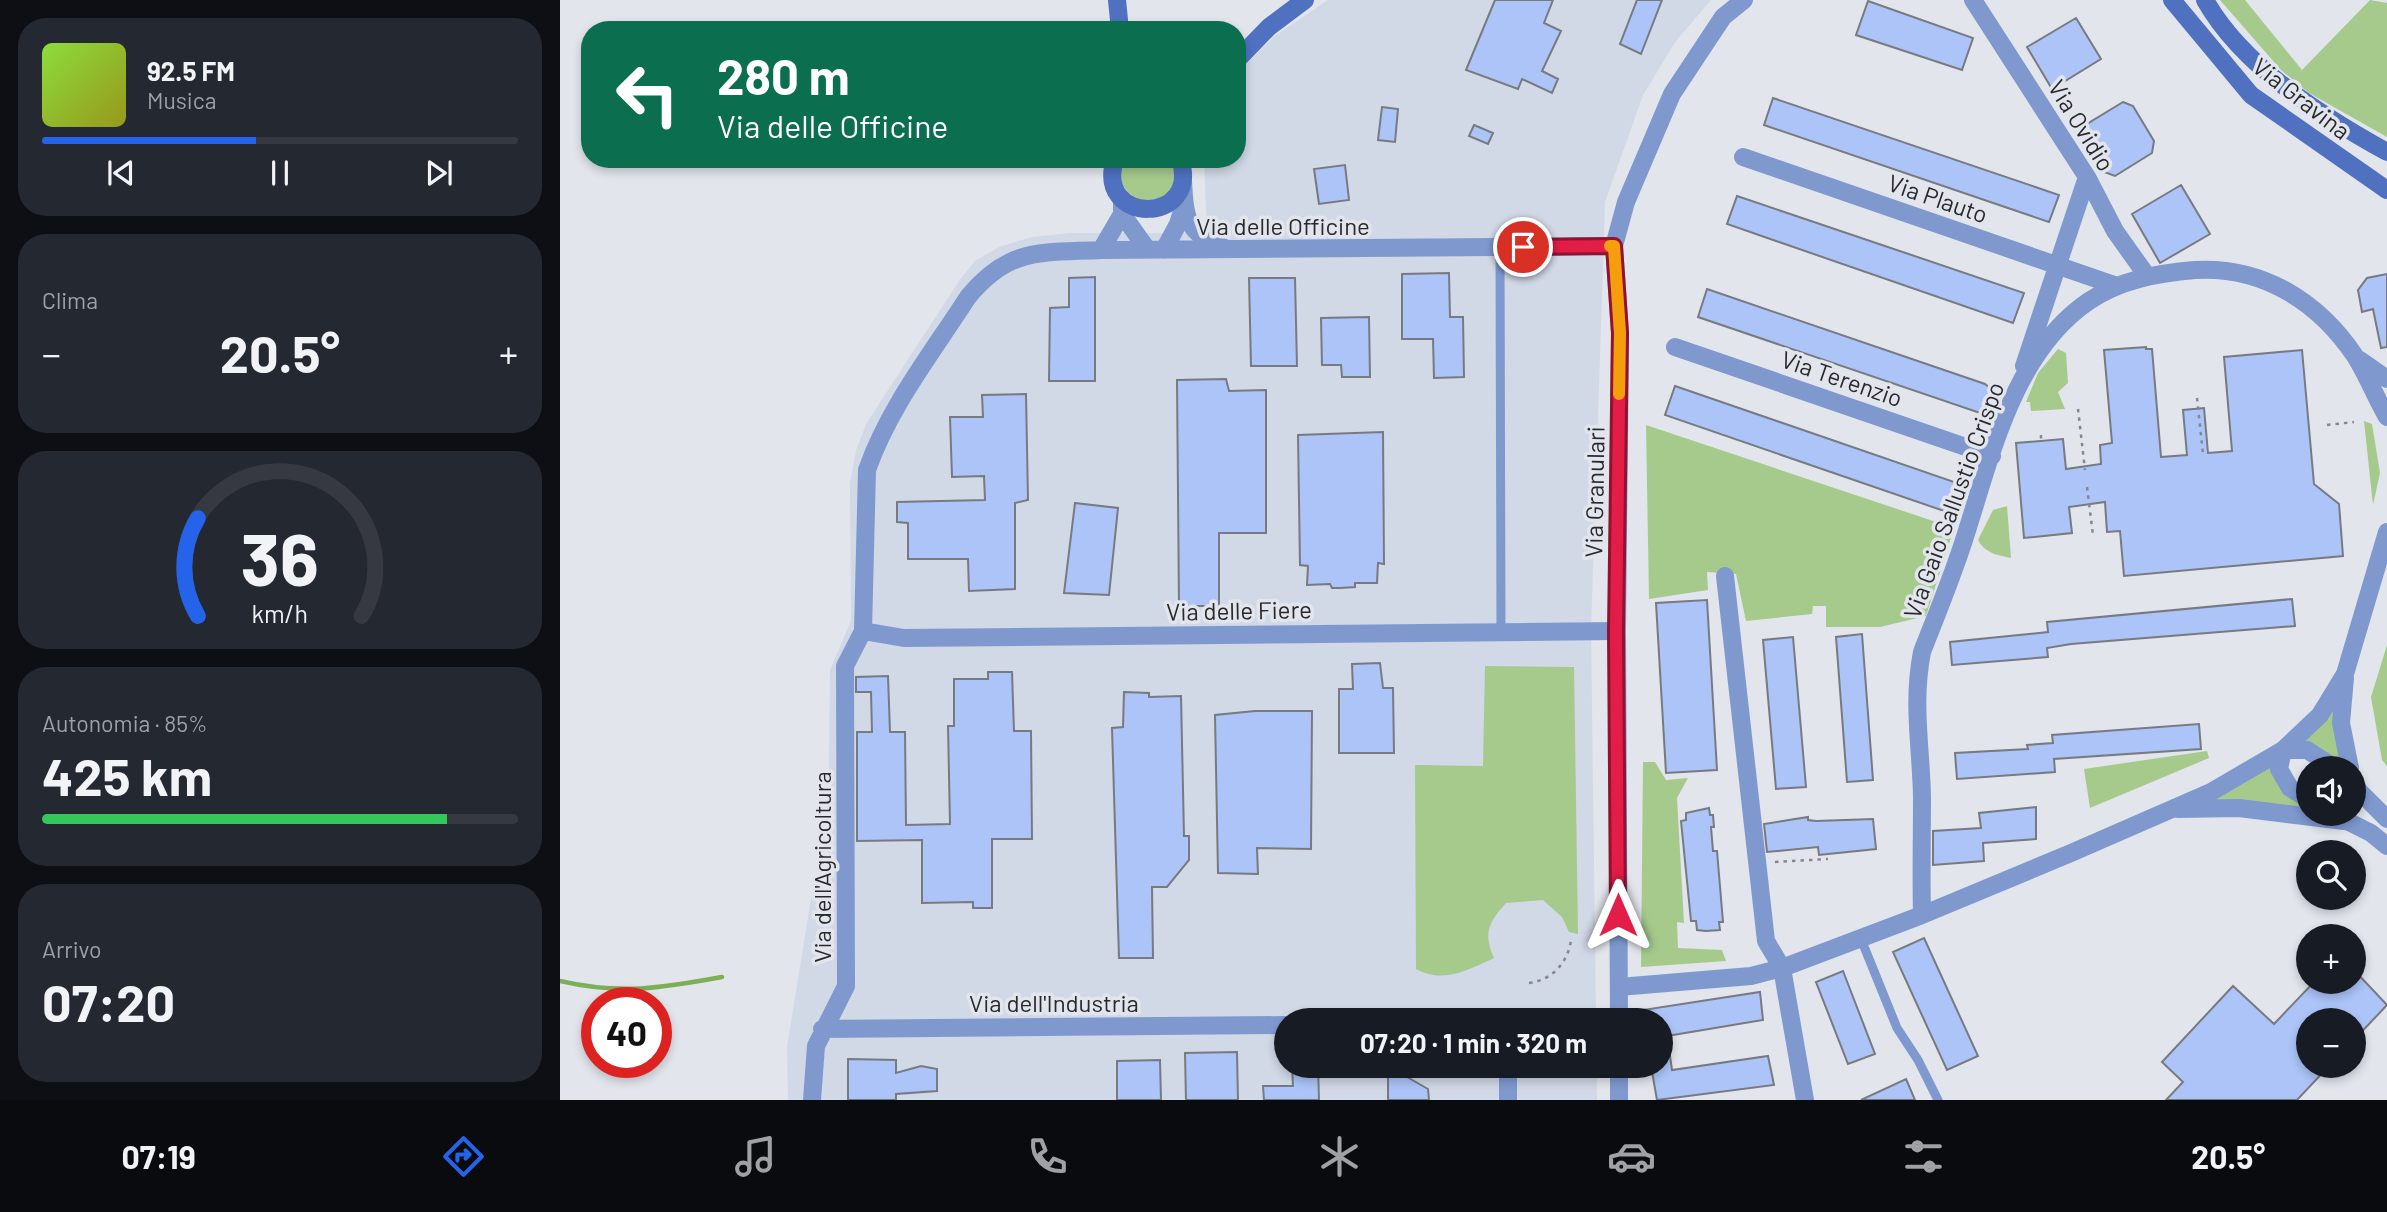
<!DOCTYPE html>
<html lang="it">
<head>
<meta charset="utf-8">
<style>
	:root { --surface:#171b24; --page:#242831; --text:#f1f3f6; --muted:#9ea1a6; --line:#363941; --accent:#2563eb }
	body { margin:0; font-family:Barlow,sans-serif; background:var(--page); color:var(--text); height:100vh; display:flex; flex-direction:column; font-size:26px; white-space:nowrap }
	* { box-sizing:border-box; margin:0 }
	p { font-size:23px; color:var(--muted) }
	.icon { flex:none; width:38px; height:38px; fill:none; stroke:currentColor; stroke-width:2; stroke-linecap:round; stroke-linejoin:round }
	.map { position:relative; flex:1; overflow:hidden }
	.drawer { display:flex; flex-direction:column; gap:18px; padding:18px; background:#0d0f14; width:560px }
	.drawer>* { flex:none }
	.banner { position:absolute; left:21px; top:21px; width:665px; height:147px; border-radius:28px; box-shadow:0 4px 10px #0003; background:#0b6e4f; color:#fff; overflow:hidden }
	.buttons { position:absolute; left:1736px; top:756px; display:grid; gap:14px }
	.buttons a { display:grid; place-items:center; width:70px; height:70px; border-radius:50%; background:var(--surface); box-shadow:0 4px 10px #0003; font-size:35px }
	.speed { position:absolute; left:21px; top:987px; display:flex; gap:14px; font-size:35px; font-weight:700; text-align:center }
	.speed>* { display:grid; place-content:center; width:91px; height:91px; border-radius:50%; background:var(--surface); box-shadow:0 4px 10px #0003; line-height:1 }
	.speed .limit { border:10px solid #d22; background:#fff; color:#111 }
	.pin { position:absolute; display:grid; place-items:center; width:60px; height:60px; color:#fff; margin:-30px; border:4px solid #fff; border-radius:50%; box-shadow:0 2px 7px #0007 }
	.me { position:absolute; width:77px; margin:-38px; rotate:0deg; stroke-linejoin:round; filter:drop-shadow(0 0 5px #0008) }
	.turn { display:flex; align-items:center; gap:24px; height:147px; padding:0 21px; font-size:32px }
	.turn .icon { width:91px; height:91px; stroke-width:2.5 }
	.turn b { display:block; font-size:49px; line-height:60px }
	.big { font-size:52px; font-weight:700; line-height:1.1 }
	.drawer .card { flex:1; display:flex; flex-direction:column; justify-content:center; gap:10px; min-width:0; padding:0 24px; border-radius:28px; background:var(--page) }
	.drawer .dial { align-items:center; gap:0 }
	.dial svg { height:182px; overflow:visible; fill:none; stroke:var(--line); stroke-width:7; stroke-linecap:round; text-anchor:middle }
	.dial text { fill:var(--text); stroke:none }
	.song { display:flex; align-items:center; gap:21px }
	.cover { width:84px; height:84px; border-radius:10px; background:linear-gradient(135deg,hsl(90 70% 55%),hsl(60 70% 35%)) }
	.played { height:7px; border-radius:4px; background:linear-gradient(90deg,var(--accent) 45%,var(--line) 45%) }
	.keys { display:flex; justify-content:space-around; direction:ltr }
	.heat { display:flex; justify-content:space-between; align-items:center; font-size:38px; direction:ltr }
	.charge { height:10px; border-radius:5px; background:linear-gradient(90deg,#34c759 85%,var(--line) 0) }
	.trip { position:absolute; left:714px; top:1008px; width:399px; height:70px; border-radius:35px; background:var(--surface); box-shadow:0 4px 10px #0003; font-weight:700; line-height:70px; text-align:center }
	.tabs { display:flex; height:112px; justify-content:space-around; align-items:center; background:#090b0e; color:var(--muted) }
	.tabs .icon { width:49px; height:49px }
	.tabs .current { color:var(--accent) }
	.tabs b { font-size:32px; color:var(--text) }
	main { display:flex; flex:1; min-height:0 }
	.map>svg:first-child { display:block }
</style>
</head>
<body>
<main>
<section class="drawer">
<div class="card">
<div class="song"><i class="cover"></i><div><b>92.5 FM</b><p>Musica</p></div></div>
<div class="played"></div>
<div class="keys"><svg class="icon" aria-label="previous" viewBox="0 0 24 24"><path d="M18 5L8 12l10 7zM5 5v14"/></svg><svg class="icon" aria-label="pause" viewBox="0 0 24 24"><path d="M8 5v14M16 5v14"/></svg><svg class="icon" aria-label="next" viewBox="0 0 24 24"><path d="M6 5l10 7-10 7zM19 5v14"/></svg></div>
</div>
<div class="card"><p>Clima</p>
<div class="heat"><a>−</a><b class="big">20.5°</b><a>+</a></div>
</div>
<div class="card dial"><svg viewBox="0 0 100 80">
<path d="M14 69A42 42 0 1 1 86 69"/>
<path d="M14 69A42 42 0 0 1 14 26" stroke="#2563eb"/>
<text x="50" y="56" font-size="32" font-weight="700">36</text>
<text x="50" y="72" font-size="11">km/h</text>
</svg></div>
<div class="card"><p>Autonomia · 85%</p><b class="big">425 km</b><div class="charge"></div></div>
<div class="card"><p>Arrivo</p><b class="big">07:20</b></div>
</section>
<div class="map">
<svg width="1827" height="1100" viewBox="0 0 1827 1100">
	<rect width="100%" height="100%" fill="#e2e5ec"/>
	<path fill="#d1d8e6" d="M768,0H1151L1116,41L1083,95L1045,202L1031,630L1036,1020H726V1066H1037V1100H228L227,1047L254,880L268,864L270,670L291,621L290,483L296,451L306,424L399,281L415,261L439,247L472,237L510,233H647L644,159H677V78L682,68L716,35Z"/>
	<path fill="#a5ca8c" d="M1660,0H1685L1742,70L1810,0L1827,3V137L1749,93L1721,70Z
		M564,159H612C618,192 611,200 578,201C563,189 554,179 564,159Z
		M1498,349L1506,353L1508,383L1498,392L1505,409L1471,411L1470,402H1466L1478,373Z
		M1804,421L1812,424L1820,473L1813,505Z
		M1086,425L1394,528L1366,616L1320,627H1266V606H1253L1252,614L1186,621L1176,574L1147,572L1148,590L1089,599Z
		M1447,506L1451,558C1437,555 1425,553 1418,540L1433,510Z
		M1827,645V766L1822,760L1811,697Z
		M925,666L1014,667L1018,934L1009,932L1002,917L983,900L946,903C928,923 923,934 934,958C907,970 884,984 856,969L855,765L923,766Z
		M1776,704L1782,764L1742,743Z
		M1647,751L1649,758L1530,808L1524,769Z
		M1083,762H1095L1106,780L1128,778L1117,798L1124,923L1117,922L1118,948L1162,950L1166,961L1081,967Z
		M1712,762L1748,806V811L1636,804Z"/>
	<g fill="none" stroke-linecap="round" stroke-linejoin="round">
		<path stroke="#7daf57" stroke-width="4.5" d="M0,981C60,995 102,988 162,977"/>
	</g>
	<path fill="#acc4f8" stroke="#777a80" stroke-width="2" d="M935,0H993L984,23L1001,31L982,71L998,79L992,93L962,79L958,89L906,70Z
		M1077,0H1102L1081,54L1060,44Z
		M1308,1L1413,38L1402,70L1296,35Z
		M1516,18L1541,59L1492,89L1467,47Z
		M1213,98L1499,195L1489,222L1204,125Z
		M1563,102L1573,106L1594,141L1592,153L1555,176L1544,172L1524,135L1527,124Z
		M822,107L838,109L835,142L818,140Z
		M914,125L933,133L928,144L909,136Z
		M785,165L789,200L759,204L754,169Z
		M1621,185L1650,234L1600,263L1572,214Z
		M1177,196L1464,293L1453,323L1167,224Z
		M889,273L890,317H903L904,377L874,378L873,339H842V274Z
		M1827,274V347L1821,348L1813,309L1802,312L1798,290L1807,278Z
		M535,277V381H489L490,308L509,307V278Z
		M689,278H735L737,366H691Z
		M1147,289L1425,384L1431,389L1423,414L1138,317Z
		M809,317L810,377H782L781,365H762L761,318Z
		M1586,347V349H1592L1601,457L1627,455L1623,410L1644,408L1648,453L1672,451L1664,357L1742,350L1754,484L1779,504L1783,556L1564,576L1560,531L1547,532L1545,502L1509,507L1512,533L1464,538L1456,443L1503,439L1506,469L1541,464L1540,445L1552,443L1544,350Z
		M666,379L669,391L706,390V533H659V606H619L617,380Z
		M1115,386L1400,484L1390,513L1105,415Z
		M466,394L468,500L455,503V589L409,591L408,559H348V523L337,522V502L425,500L424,476L392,477L390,417H423L422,395Z
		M823,432L824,564L818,563L817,583H795V587L780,588H772L770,584L747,585L748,566L740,565L738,435Z
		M515,503L558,508L549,595L504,593Z
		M1732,599L1735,626L1511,644L1487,648L1488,657L1392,665L1390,642L1488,632L1487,622Z
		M1147,600L1157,770L1106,773L1096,603Z
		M1302,634L1313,780L1287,782L1276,637Z
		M1233,637L1246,787L1216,789L1203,640Z
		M820,663L823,688H833L834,753H779V689H793L792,664Z
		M428,672H452L454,731H471L472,839H432V908H413V902L362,903V840L297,841V732H312L311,692H296V677L328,676L330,732H345L346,825L390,824L388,726H394V679H428Z
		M564,692L589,693V697L621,696L624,836H629V860L607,887H592L593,958H559L552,728L563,727Z
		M695,711H752L751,849L697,848L698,874L658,873L655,715Z
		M1639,724L1641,749L1494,759L1495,772L1397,779L1395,753L1468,749L1467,745L1493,743L1492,735Z
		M1476,807V839L1423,843L1424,861L1373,865V831L1421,828L1419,813Z
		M1149,808L1150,815H1153L1154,827H1151L1153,851H1157L1163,922H1159L1160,930L1146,931L1137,930L1136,921H1131L1121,821L1126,820V813Z
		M1248,817V820L1256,821L1313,819L1316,849L1259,855L1258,847L1207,852L1204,824Z
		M1364,938L1418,1056L1387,1070L1333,952Z
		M1794,970L1827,1005L1794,1040V1020H1748V1066H1769L1737,1100H1606L1623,1082L1602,1062L1673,986L1714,1024L1754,982H1794Z
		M1283,971L1315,1054L1288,1064L1256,982Z
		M1200,992L1203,1020L1101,1037V1020H1070V1012Z
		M1101,1042H1108L1112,1070L1208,1056L1214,1085L1097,1100L1091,1066H1101Z
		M677,1052L678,1100H626L625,1053Z
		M288,1059L336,1060V1073L361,1066L377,1069V1091L336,1094V1100H288Z
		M600,1060L601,1100H557V1061Z
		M732,1066H758L759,1100H704L703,1086H733Z
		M828,1066L868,1089L869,1100H828Z
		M1346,1079L1355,1100H1301Z"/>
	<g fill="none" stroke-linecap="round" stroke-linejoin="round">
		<path stroke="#86888d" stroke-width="2.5" stroke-dasharray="3.5 5" stroke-linecap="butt" d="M1637,398L1643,454
			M1518,409L1525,470
			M1767,425L1794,422
			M1481,435V441
			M1527,487L1533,535
			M1215,862L1268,859
			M969,983C992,980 1008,963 1011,940"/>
		<path stroke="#7f99cf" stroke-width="9" d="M940,247L941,632
			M1301,939L1337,1028L1358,1060L1378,1100"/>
		<path stroke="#7f99cf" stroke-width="18" d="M1413,0L1527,177L1555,231L1587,276
			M1183,157L1557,286
			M623,181C625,217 626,234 663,247
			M562,199V214L587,249
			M541,250L562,214
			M604,250L618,224L624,205
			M1115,347L1432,456
			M1800,360L1827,379
			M1464,366L1527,177
			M1165,576L1206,941L1222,968L1245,1100
			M303,631L307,470C329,407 372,353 408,297C449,247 481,253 541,250L1054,246
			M303,631L344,638L1057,631
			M1618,809L1679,808L1784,821
			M1362,915C1361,876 1362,836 1362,797C1361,746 1352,703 1362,652C1376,616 1391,580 1403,543C1430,461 1452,353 1529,301C1560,280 1598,273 1635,270C1702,266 1758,301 1795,356C1807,375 1816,398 1827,417
			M1059,987L1191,976L1222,968L1362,915L1511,853L1651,792L1723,750
			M262,1029L726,1025
			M948,1066V1100
			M252,1100L256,1046L286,986L285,666L303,631"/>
		<path stroke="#7f99cf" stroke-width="18" d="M1785,678L1781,723L1790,768
			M1723,750L1760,715L1785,674L1827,532
			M1723,750L1719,769L1730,788L1748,799
			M1723,750H1747L1775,768
			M1794,786L1827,819
			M1773,814L1811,833L1827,846
			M1059,1020L1057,631L1060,333L1054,246L1066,202L1112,94L1163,17L1184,0
			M1059,1066V1100"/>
		<path stroke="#4f71c0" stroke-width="18" d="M557,0L560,30
			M1612,0L1691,95L1827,190
			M1645,0C1683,67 1762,116 1827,152
			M677,60L709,27L745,0
			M555,159C534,226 642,225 620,159"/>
	</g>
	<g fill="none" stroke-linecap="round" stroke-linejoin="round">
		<g stroke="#92132f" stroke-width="18">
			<path id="route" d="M963,247L1054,246L1060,333L1056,631L1058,915"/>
		</g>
		<use href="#route" stroke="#e11d48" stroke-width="12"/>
		<path stroke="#f59e0b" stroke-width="12" d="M1050,246H1054L1060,333L1059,394"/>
	</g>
	<g text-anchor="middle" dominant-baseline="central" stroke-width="7" stroke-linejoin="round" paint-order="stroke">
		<g font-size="24" fill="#28292c" stroke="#e2e5ec">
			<text transform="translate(1742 98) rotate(38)">Via Gravina</text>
			<text transform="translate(1522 125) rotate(58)">Via Ovidio</text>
			<text transform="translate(1378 198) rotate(19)">Via Plauto</text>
			<text x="723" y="225">Via delle Officine</text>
			<text transform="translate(1282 378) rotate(19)">Via Terenzio</text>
			<text transform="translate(1034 492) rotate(-89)">Via Granulari</text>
			<text transform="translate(1393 500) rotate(-70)">Via Gaio Sallustio Crispo</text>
			<text transform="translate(679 610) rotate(-1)">Via delle Fiere</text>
			<text transform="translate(261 867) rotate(-90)">Via dell'Agricoltura</text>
			<text x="494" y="1002">Via dell'Industria</text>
		</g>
	</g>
</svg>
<div class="buttons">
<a><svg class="icon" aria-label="sound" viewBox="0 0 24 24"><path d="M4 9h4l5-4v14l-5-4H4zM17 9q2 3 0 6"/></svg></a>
<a><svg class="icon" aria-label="search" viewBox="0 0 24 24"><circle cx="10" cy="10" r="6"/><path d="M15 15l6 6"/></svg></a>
<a>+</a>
<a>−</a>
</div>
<div class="speed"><div class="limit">40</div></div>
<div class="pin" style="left:963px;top:247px;background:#d93025"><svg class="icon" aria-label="arrive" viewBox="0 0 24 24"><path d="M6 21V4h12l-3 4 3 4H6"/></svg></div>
<svg class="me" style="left:1058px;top:915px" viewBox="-20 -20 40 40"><path d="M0-17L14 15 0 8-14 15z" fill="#e11d48" stroke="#fff" stroke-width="4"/></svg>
<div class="trip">07:20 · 1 min · 320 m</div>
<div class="banner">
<div class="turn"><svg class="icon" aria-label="left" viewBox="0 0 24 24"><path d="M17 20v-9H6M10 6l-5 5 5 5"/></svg><div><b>280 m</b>Via delle Officine</div></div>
</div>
</div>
</main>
<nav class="tabs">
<b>07:19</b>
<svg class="icon current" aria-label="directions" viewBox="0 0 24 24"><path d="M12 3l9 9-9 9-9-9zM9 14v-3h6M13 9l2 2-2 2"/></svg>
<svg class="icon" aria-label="music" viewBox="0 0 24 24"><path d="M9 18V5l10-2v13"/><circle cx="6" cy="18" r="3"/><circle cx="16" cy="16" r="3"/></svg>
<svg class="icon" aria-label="phone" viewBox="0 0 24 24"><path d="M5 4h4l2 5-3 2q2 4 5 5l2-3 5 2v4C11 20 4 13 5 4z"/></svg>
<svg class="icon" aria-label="climate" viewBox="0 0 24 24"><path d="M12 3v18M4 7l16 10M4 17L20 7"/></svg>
<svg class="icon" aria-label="car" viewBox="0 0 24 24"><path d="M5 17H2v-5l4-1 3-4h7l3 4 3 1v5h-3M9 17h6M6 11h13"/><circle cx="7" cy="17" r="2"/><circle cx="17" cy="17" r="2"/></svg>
<svg class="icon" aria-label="filters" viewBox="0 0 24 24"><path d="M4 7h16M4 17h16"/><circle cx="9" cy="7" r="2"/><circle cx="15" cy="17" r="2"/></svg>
<b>20.5°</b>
</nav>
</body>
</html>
